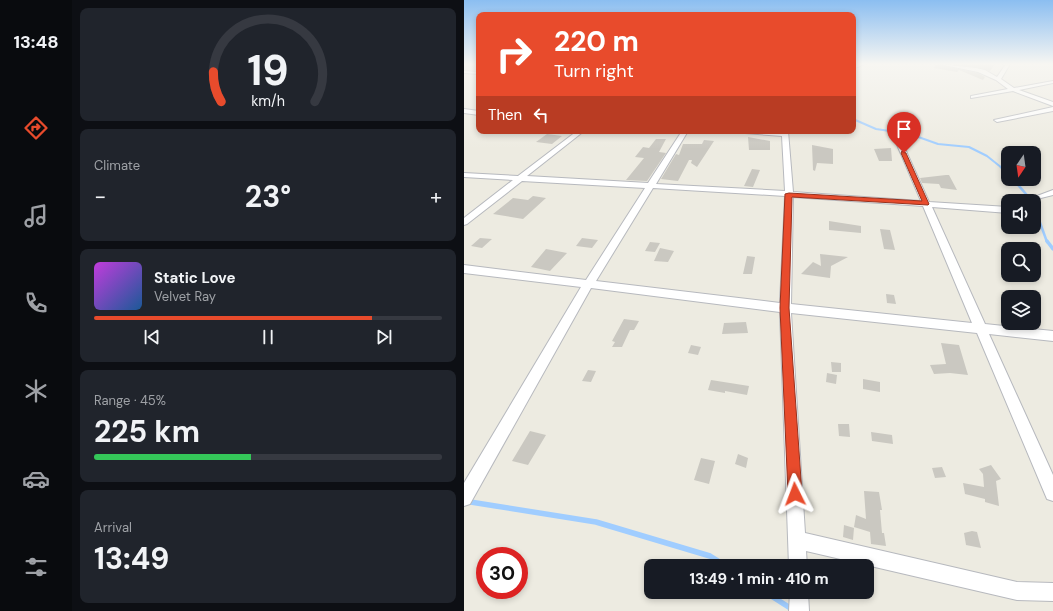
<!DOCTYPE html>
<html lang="en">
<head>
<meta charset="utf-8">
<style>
	:root { --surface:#171b24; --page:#20242c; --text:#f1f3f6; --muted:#9ea1a6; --line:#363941; --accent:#e84b2c }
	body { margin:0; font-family:"DM Sans",sans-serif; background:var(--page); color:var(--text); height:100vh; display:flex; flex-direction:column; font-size:15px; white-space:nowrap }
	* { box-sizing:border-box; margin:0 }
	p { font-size:13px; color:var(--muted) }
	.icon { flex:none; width:22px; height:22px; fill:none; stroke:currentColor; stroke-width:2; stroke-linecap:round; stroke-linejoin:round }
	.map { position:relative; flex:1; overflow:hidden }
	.panel { display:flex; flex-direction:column; gap:8px; padding:8px; background:#0d0f14; width:392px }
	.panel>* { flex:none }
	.guide { position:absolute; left:12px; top:12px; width:380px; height:122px; border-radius:8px; box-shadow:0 2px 6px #0003; background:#e84b2c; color:#fff; overflow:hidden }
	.needle { width:26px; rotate:193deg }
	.tools { position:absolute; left:537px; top:146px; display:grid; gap:8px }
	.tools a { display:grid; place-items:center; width:40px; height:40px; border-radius:8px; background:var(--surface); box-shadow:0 2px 6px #0003; font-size:20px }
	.speed { position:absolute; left:12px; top:547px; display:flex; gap:8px; font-size:20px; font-weight:700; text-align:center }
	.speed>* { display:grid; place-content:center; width:52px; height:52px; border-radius:50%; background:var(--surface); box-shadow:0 2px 6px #0003; line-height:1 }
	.speed .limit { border:6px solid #d22; background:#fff; color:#111 }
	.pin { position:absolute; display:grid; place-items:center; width:34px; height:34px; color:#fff; margin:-41px -17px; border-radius:50% 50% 50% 0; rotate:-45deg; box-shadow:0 0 4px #0007 }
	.pin .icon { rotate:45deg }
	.me { position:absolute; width:44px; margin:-22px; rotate:357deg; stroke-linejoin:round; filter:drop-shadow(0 0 3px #0008) }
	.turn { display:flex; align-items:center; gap:14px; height:84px; padding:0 12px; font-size:18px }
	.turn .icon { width:52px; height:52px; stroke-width:2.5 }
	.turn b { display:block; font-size:28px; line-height:34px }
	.then { display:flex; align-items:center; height:38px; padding:0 12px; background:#0003; gap:8px; font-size:15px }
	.big { font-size:30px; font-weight:700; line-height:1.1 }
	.panel .tile { flex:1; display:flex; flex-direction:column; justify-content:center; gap:6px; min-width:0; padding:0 14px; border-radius:8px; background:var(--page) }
	.panel .dial { align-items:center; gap:0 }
	.dial svg { height:104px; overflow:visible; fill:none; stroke:var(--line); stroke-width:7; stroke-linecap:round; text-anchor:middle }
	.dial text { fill:var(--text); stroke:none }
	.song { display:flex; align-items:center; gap:12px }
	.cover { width:48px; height:48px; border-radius:6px; background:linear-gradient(135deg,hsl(290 70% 55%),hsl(210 70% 35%)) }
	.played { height:4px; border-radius:2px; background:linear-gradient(90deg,var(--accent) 80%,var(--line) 80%) }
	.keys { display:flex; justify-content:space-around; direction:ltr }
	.heat { display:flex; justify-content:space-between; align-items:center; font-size:22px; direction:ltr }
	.charge { height:6px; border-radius:3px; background:linear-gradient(90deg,#34c759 45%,var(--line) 0) }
	.trip { position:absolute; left:180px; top:559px; width:230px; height:40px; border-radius:8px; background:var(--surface); box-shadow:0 2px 6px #0003; font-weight:700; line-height:40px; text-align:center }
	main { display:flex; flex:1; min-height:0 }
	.menu { display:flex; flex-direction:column; width:72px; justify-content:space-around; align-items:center; background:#090b0e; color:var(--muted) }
	.menu .icon { width:28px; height:28px }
	.menu .active { color:var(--accent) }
	.menu b { font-size:18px; color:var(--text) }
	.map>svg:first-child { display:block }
</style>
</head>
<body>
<main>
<nav class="menu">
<b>13:48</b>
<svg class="icon active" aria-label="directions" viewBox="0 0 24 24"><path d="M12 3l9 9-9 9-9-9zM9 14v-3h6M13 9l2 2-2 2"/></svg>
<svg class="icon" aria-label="music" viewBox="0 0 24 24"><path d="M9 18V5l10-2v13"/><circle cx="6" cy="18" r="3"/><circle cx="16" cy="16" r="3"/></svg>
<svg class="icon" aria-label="phone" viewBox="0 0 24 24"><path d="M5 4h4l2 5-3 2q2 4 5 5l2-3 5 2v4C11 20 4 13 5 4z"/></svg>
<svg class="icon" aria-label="climate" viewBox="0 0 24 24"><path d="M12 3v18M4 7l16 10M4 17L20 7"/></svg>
<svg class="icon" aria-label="car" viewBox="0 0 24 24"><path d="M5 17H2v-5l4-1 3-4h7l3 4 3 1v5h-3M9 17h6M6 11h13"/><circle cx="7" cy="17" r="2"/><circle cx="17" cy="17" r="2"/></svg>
<svg class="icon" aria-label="filters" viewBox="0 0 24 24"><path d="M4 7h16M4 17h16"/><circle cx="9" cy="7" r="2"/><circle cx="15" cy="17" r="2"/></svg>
</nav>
<section class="panel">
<div class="tile dial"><svg viewBox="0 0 100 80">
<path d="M14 69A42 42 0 1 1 86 69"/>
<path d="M14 69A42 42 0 0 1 8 46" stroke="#e84b2c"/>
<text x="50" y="56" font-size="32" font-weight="700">19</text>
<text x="50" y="72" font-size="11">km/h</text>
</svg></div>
<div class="tile"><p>Climate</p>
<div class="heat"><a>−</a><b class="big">23°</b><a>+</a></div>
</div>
<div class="tile">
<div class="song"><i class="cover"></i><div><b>Static Love</b><p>Velvet Ray</p></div></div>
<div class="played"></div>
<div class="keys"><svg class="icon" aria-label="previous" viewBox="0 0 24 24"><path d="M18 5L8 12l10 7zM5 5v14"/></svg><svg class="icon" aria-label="pause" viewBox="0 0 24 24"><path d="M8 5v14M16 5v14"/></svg><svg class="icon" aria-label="next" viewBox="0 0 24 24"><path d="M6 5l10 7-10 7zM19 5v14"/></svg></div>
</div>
<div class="tile"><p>Range · 45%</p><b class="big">225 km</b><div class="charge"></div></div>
<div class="tile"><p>Arrival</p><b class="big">13:49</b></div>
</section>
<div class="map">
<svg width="589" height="611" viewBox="0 0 589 611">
	<rect width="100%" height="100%" fill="#edebe1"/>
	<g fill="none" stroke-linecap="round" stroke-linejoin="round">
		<path stroke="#a0cdff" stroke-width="2" d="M389,119L412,129L446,134L474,144L505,147L523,156L538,168"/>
		<path stroke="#a0cdff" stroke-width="2.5" d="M537,167L544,174
			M549,179L568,201
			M570,206L583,242"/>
		<path stroke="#a0cdff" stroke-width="3.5" d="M583,241L589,249"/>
		<path stroke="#a0cdff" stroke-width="5.5" d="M0,501L132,522L246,556L262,566
			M301,592L331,611"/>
	</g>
	<path fill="#cac8c1" d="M471,64L514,73L521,77L519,80L495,70L493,72L470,68Z
		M485,64H531L526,71L512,67Z
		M83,134L98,136L88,144L72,142Z
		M284,137L306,141V150H285Z
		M192,139H202L195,152L202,153L183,181L162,180L180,158L171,157L179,147L185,148Z
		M240,140L250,141L233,167L227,163L228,160H225L214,181L197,179L212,154L215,155L219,144H238Z
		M348,145L369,149V164L353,163L351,171L349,170Z
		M427,148L428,161H415L410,149Z
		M288,169L296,170L289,187L280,186Z
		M482,175H485L493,190L477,188L475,184L458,183L456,178Z
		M69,196L82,198L59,219L29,214L49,198L64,200Z
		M365,221L397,226V233L365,230Z
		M416,229L426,230L431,250L420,249Z
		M16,238L28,239L18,248L7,246Z
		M118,238L134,240L128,248L112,246Z
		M186,242L196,243L191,252L181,251Z
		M196,248L210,251L204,262L190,261Z
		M82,249L103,253L86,271L67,267Z
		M356,254L384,257L367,266L366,278L337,274L349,262L357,266Z
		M283,256L291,257L288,274H279Z
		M422,294L430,295L432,304L423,303Z
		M160,319L175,321L170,330H166L158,347H148L151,342L148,341Z
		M282,322L284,333L258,334L260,323Z
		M477,343L495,345L504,375L486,373L470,374L466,365L482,364Z
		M227,345L237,347L234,355L224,353Z
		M367,362L377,363V372H368Z
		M124,370L132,371L127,382L118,381Z
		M363,373L373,375L372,384L362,382Z
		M399,379L416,382V392L399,389Z
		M247,380L285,386L283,395L261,391V393L244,390Z
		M374,424H385L386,437L375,436Z
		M66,431L82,435L64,465L48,461Z
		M407,432L428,435L429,444L408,441Z
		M274,454L284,458L282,468L271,464Z
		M237,458L251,461L245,484L230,480Z
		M527,465L537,479L532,481L535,506L521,502V499L501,494L499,483L520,487L519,474L515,469Z
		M478,467L482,477L471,478L468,468Z
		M400,491L415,492L418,510H416L418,533H420L422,546L407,544L406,532L390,527L392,515L402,519Z
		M380,525L390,528L389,540L379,537Z
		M508,531L513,532L517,548L502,545L500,533Z"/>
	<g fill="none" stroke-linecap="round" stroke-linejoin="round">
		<g stroke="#b7b9be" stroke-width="2">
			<path id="minor" d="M395,64H400L389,69V66Z
				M475,64L512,68L521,70L533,77L542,64H546L537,79L550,88L589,81V83L555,90L589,102V106L549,91L507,98V96L544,89L532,80L514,72Z
				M0,71L15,72V74L0,73Z
				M589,107V111L533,122L530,120Z
				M0,109L15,111V115L0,113Z
				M113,131H120L63,176L184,183L218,131H224L192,184L321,191L318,136L281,133L278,131H324L329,192L457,201L431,140L434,138L437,140L465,202L544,207V213L468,207L521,324L589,331V341L525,334L589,475V501L583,499L513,333L327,313L341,533L553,582L589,583V601L553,600L342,551L343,566H325L316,312L127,288L6,504L0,506V483L117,287L0,273V265L122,280L181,188L58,181L3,224L0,225V218L49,180L0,177V173L54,176ZM189,188L321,196L316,303L132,281ZM329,197L459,206L508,323L327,304Z
				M589,190V195L577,198L573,196Z
				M326,592H344L345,611H325Z"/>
		</g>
		<use href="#minor" fill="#fff" fill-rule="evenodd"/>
	</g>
	<linearGradient id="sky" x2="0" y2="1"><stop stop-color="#8bbef1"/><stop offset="0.43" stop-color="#f7f6f2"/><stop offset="1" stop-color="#f7f6f2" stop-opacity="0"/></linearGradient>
	<rect width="589" height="149" fill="url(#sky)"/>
	<path fill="#e84b2c" stroke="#97311d" d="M438,151L442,153L465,204L464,205L328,197L325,308L338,494L336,498L331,500L326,498L324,494L316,308L321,194L325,193L458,201L437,153Z"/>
</svg>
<div class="tools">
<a><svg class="needle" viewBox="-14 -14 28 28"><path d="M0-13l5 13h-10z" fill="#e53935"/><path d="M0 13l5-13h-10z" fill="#9ea1a6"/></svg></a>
<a><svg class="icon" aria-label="sound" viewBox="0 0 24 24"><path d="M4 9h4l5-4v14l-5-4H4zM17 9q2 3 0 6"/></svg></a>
<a><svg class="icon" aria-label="search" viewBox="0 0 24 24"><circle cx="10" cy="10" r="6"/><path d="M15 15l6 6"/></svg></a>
<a><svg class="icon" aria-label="layers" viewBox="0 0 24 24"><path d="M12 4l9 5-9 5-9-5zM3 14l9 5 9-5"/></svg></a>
</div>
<div class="speed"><div class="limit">30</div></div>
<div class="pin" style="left:440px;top:153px;background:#d93025"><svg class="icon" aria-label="arrive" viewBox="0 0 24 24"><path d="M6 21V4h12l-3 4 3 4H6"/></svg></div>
<svg class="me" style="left:331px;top:494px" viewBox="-20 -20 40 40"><path d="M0-17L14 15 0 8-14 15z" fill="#e84b2c" stroke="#fff" stroke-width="4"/></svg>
<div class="trip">13:49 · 1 min · 410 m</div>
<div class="guide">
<div class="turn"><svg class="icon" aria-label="right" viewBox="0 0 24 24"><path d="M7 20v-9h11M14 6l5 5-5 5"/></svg><div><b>220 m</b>Turn right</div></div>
<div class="then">Then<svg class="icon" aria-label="left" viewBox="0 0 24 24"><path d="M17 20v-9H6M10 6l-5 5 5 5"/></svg></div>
</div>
</div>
</main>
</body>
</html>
